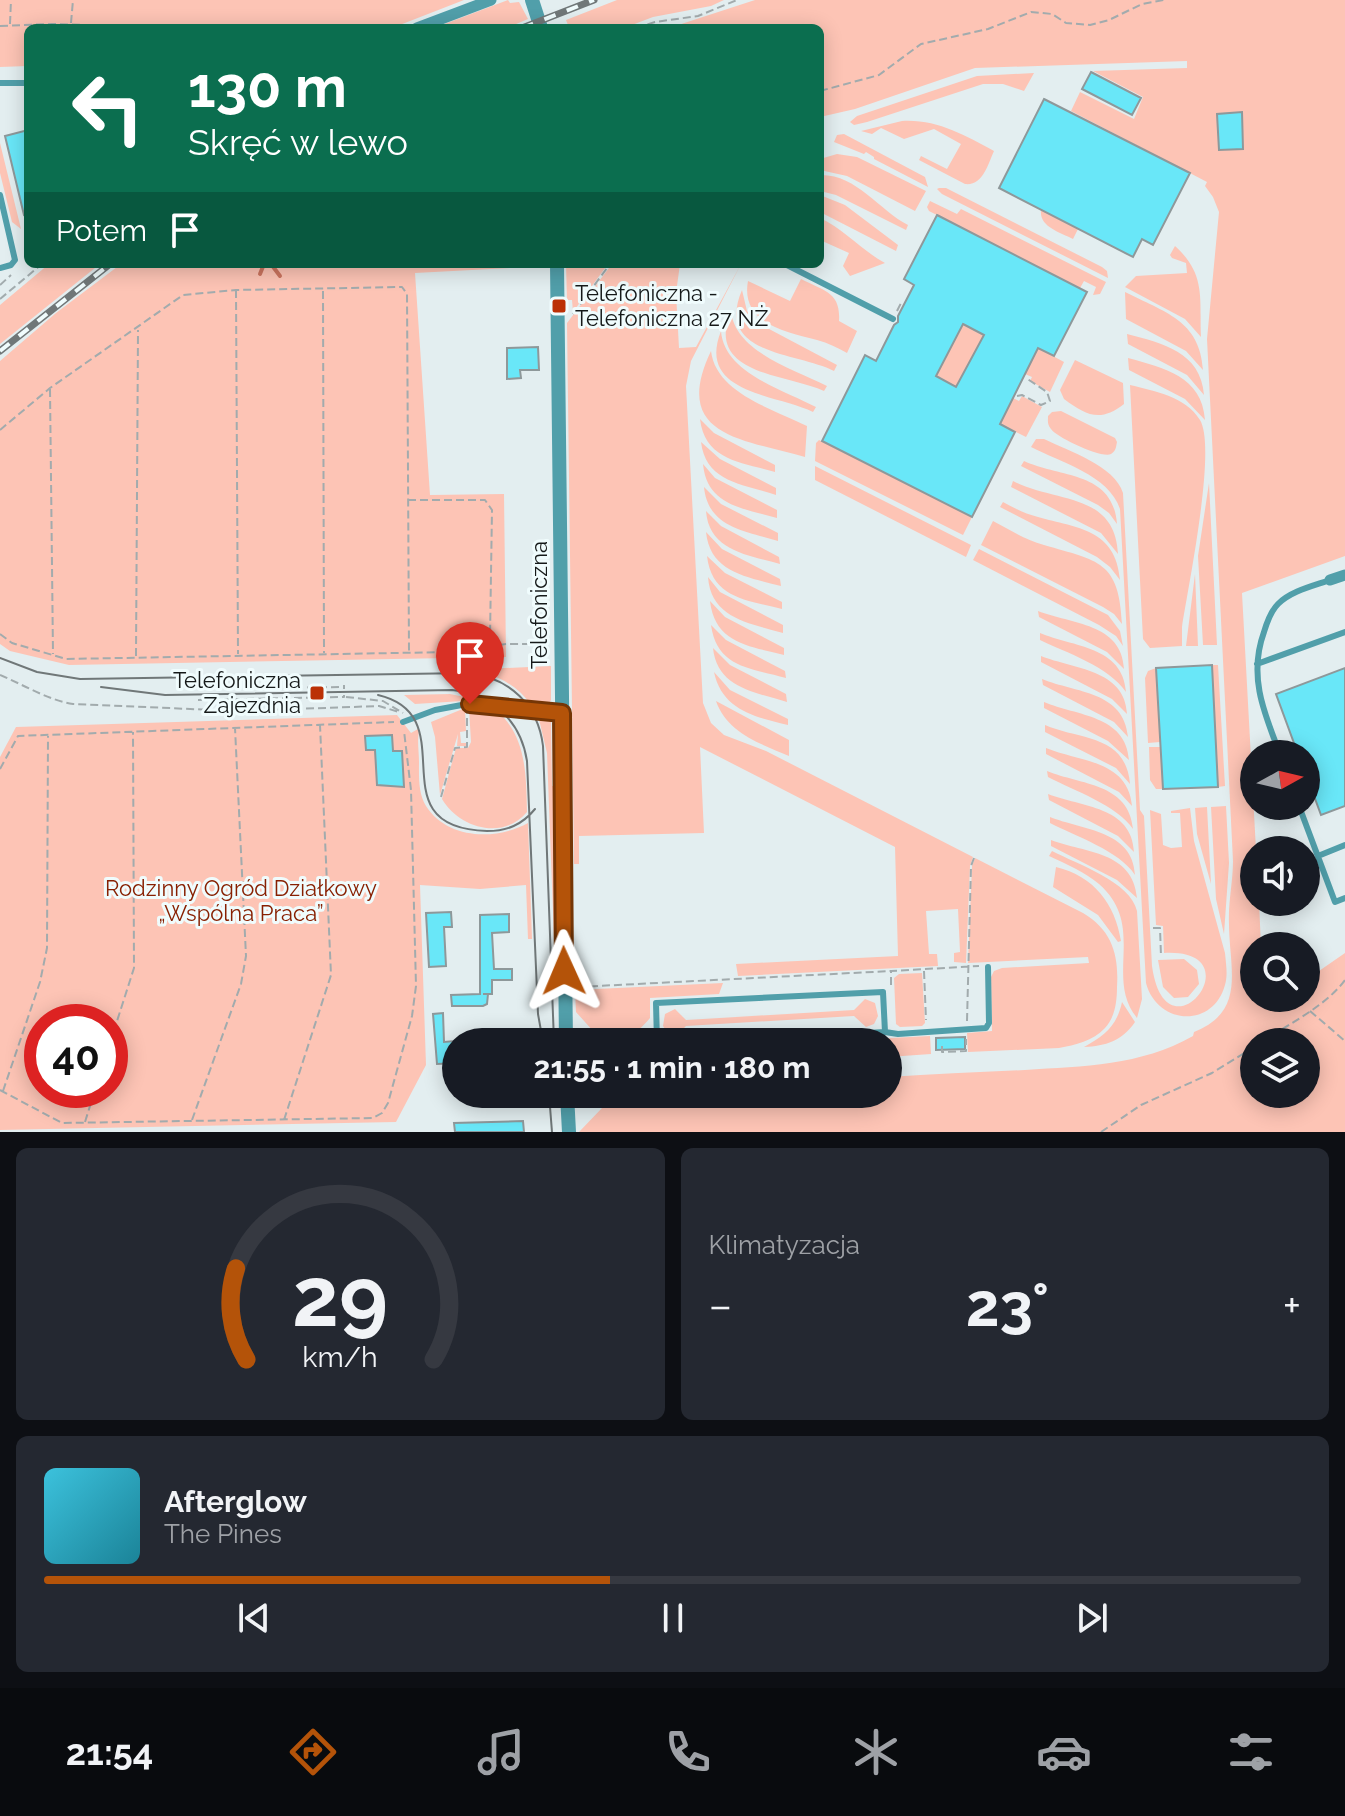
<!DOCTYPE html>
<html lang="pl">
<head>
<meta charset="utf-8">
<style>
	:root { --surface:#171b24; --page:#242831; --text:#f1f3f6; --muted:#9ea1a6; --line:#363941; --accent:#b45309 }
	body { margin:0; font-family:Raleway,sans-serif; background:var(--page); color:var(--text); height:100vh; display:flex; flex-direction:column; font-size:30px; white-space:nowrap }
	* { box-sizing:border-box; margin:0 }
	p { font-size:26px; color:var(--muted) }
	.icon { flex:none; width:44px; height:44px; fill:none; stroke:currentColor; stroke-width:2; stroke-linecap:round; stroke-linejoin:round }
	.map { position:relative; height:1132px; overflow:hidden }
	.side { display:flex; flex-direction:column; gap:16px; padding:16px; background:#0d0f14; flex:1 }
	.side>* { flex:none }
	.hud { position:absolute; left:24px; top:24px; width:800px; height:244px; border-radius:12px; box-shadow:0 4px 20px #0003; background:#0b6e4f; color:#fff; overflow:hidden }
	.needle { width:52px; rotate:82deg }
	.tools { position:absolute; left:1240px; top:740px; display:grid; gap:16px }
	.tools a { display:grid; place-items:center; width:80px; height:80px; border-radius:50%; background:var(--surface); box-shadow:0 4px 20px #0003; font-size:40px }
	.speed { position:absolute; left:24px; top:1004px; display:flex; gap:16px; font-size:40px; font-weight:700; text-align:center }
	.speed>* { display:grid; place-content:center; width:104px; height:104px; border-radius:50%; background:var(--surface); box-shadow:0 4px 20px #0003; line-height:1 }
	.speed .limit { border:12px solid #d22; background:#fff; color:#111 }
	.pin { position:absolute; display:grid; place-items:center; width:68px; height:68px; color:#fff; margin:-82px -34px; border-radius:50% 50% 50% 0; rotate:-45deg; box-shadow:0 0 8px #0007 }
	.pin .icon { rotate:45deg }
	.me { position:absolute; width:88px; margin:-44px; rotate:359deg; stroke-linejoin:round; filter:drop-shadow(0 0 6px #0008) }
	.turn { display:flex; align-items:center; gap:28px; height:168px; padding:0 32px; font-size:36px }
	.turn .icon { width:104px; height:104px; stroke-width:2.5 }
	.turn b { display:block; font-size:56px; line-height:68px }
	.then { display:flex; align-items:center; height:76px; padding:0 32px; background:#0003; gap:16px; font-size:30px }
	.big { font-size:60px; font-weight:700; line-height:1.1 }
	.side .card { flex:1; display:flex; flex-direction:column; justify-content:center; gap:12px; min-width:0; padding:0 28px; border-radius:12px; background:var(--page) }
	.side .dial { align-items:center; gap:0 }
	.dial svg { height:208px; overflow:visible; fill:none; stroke:var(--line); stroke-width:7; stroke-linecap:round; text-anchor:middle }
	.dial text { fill:var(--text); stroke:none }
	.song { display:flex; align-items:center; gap:24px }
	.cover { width:96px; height:96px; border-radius:12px; background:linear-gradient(135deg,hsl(190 70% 55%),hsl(190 70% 35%)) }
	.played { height:8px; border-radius:4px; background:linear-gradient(90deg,var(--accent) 45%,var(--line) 45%) }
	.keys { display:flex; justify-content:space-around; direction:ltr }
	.heat { display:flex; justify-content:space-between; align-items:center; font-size:44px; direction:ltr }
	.side .tiles { flex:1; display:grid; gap:16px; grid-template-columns:1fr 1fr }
	.card:last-child { grid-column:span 2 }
	.trip { position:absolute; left:442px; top:1028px; width:460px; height:80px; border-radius:40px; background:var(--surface); box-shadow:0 4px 20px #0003; font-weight:700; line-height:80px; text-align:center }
	.tabs { display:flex; height:128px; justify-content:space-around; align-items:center; background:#090b0e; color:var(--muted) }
	.tabs .icon { width:56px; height:56px }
	.tabs .active { color:var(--accent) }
	.tabs b { font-size:36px; color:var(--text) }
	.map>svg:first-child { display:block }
</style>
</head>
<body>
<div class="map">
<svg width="1345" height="1132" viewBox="0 0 1345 1132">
	<rect width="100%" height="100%" fill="#e3eef0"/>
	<path fill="#fdc4b5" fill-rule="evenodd" d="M0,0H464L392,28H28V66L0,67Z
		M508,0L510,3L519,2L528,19L507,28H434Z
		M617,0H724L711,6L653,17L624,28H561L568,25L566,20Z
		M755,0H1345V556L1242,593L1256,850L1254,902H1259L1261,946H1254V998H1264L1265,1009L1281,998H1306V980L1345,953V1132H579L602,1108L630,1094H888V1077C934,1074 979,1072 1025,1070C1084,1066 1140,1066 1193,1036L1194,1032C1247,1011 1229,968 1229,924C1228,902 1233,882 1233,861L1207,339L1219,212L1213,197L1205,186L1207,182L1071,111L1080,92L1134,119L1143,97L1093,71L1187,68V61L975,68L855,109L820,117V28H669ZM1241,112L1243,149L1220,150L1217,114ZM1254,1042H1306V1094H1254Z
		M1034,73L1024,91L1003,84H983L867,122L854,125L850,122L857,116L977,76Z
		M902,121C937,119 964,135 994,151C988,164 983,186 965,184L919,160L921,156L947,169L961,144L934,129L904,139L881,128L872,134L861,131Z
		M844,134L925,177L928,187L874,159V157L866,152L864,154L834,142L837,135Z
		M0,143L21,229L12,222L0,173Z
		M837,154L857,157L926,191L915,211L847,176L820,170V159Z
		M820,175C856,174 879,210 908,225L906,230L836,195L820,191Z
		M939,188H946L1102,267L1107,271L1108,278L942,194L937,189Z
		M820,195L845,205L898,245L896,251L820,212Z
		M930,201L957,214L961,209L1106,282L1100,294L1093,295L1096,287L1084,281L1080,288L929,211L927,207Z
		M1041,210L1078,229L1073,239C1060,232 1039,227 1041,210Z
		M820,218C844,229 861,250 885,263L850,276L843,266L849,253L820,240Z
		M1175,246C1207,275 1199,300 1201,337L1185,319L1125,287L1136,276L1187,273L1186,263L1172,258L1170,255Z
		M49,264H100L0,344V305Z
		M121,264H545V266L415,273L430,495L504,494L506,657L69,665L10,651L0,644V361L56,313Z
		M566,264H608L573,312L572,300H567Z
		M612,264H680L676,293L679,348L696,347L741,264L691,361L686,386L703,703L711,723L724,735L766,751L973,857L970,866L966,963L954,962V953L960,952L958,909L926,911L929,954H937L938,966L738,976L736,964L898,956L895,847L700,747L704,833L579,836V864H574L567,323Z
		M801,279C824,291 841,292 839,321L857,331L847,353C838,348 828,343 817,340C787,332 740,324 748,281L790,301Z
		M742,290L747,311L756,322L837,365L834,371C798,352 714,356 742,290Z
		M1125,292C1164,312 1200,320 1203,370L1186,351L1126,319Z
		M731,311C735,352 794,369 827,386L824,391C787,374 704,375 731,311Z
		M963,324L984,335L956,387L936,376Z
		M721,331C724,373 784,390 816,407L813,412C777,394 696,394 721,331Z
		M1127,334C1162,343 1201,352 1204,395L1187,375L1128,344Z
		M1038,348L1064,362L1050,392L1030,381L1032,377L1025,374Z
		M711,351C716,393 773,409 807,426L805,457C744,439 670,437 711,351Z
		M1128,358C1164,368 1202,376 1205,420L1185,399L1129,370Z
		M1075,360L1123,383L1124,404C1100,423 1086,415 1064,399L1060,390Z
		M1130,385C1154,391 1185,396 1200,420C1217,448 1188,587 1182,627V646L1150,648L1143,639Z
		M1022,396L1042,407L1026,437L1000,424L1013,398L1019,401Z
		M1061,411L1115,438L1117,442C1116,447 1116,451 1111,454C1102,459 1056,437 1051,429C1047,424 1048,421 1048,416L1052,412Z
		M700,419L714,433L775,465V472C742,462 705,461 700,419Z
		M1036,439H1044C1069,451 1115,466 1123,493L1140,810L1144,816L1152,966C1166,1066 1258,948 1164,953L1163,926L1156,925L1150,810L1161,814L1163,845L1171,848L1182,847L1180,813H1171V811L1190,808L1194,841L1225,953C1226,964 1228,975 1225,985C1213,1029 1157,1025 1146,983L1120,509C1109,475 1060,462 1031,447Z
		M819,440L972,517L963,535L815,461L816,443Z
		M701,442L720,459L776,488V495C744,484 706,483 701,442Z
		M1024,461C1061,478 1113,471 1117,524L1109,513L1098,505L1021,466Z
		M703,464L715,478L777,510V518C743,508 707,506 703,464Z
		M815,466L971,545L966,557L815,480Z
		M1013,481C1056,503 1115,492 1118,554L1101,533L1011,487Z
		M1209,483L1217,645H1203L1198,556Z
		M704,487L721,504L778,533V541C746,531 708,528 704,487Z
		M1003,502C1014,508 1025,514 1038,517C1077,528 1116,529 1120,580L1110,567L1097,557L1000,507Z
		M706,511L721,526L779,557L780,564C748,555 709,551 706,511Z
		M993,521C1010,530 1026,540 1044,545C1099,561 1119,561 1122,624L1114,614L1103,607L981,545Z
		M706,532L722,549L780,579L781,586C748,577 710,573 706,532Z
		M979,549L1108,615L1120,631L1123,646L1116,636L1099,625L973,560Z
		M707,556L725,573L782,602V609C748,600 712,599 707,556Z
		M1195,574L1198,646H1186Z
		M708,577L720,592L783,625V633C750,623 711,619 708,577Z
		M710,601L725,617L784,648V655C750,646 715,644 710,601Z
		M1038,611C1071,624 1122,623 1124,669L1107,652L1039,617Z
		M711,625L726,640L785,671L786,678C751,668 717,668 711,625Z
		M1040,633C1073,647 1123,646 1126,692C1108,666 1067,653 1040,640Z
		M713,648L730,665L786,694L787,702C755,692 717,688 713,648Z
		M1041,656C1073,669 1125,669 1127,714L1112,699L1041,662Z
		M1212,665H1218L1225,786L1218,787Z
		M551,666V700L547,707L532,706C514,681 490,671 460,670Z
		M1156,668L1160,742L1148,743L1145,678L1148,671Z
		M714,672L730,690L788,719V725C755,717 722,710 714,672Z
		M1042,679C1076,693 1124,691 1128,737L1114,722L1043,685Z
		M450,694L479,700L415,704L404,695Z
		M716,701L789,740V756C761,744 727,733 716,701Z
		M1044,702C1077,716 1126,715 1129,760L1108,741L1044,708Z
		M465,708L466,731L460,732L461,743H466V746H457L458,734L440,795L435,737L431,722Z
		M469,708L497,711C527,737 526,776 527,812C503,841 459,828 442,799L456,748H468L471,742Z
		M397,715L411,733L418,729L419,732C417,740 419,752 419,762C419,776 418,793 426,806C447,839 495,841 528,823L532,939H528L526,885L480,889L420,885L426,1065L396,1122L0,1130V757L16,727ZM42,1022H110V1090H42Z
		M538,715H547L551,722L552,786H556L557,937L554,939L547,753Z
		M1045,725C1079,740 1126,734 1130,784L1116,768L1045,732Z
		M1149,747H1161L1163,789H1156L1150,780Z
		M1046,748C1080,762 1128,760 1132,806L1119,792L1046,754Z
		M1047,771C1081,785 1129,783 1133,829C1118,806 1073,790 1048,777Z
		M1048,794C1081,807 1132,806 1134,852L1118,836L1049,800Z
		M1226,806L1229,863L1224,934L1216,899L1211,807Z
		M1207,807L1211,884L1197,834L1195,808Z
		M1050,817C1082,830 1133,830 1135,875C1120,851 1075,836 1050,823Z
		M1051,840C1085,853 1133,851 1137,898L1117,880L1051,846Z
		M1052,851C1077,864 1131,882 1137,911L1142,999L1137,1018C1104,978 1147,926 1099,884C1085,872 1066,864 1049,856Z
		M975,858L1083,913C1112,930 1119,955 1117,987C1117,1002 1115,1017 1105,1028C1093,1041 1075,1045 1059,1048L968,1052L967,1033L992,1031L991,977L994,971L1002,968L1089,963L1088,957L968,963L972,866Z
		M1056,867C1094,876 1115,904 1121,941L1118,942L1098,915L1053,887Z
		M1184,959L1197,970L1199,984L1188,997L1174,998L1163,987L1158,960Z
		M922,973L925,1023L922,1026L900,1027L896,1024L894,978L899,974Z
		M723,983L719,994L650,998V1018C635,1036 625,1040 602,1041L576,1012L575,990Z
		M865,999L875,1003L878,1016L874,1024L866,1027L854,1016L686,1026L675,1037L669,1035L663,1026L665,1014L675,1009L686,1020L854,1010Z
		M1122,1002L1135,1022C1122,1041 1106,1046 1084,1047C1104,1036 1117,1026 1122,1002Z
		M930,1036L931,1054L888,1057V1042H812Z"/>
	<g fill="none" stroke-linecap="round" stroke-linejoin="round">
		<path stroke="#cb745f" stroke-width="4" d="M271,264L280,276
			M260,274L264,264"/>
	</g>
	<path fill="#69e7f8" stroke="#8e989a" stroke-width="2" fill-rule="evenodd" d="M1091,72L1141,98L1132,115L1082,89Z
		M1044,99L1190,173L1153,245L1142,239L1133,257L999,188Z
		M1242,112L1243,149L1219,150L1217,114Z
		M28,130V214L24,215L5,136Z
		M937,215L1087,292L1054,356L1038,348L1000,424L1015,432L972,517L822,441L865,355L876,361L894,325L898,322V316L914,285L904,279ZM963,324L984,335L956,387L936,376Z
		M538,347L539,370H520L521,378L507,379V348Z
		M1212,665L1218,787L1163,789L1156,668Z
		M1345,668V806L1321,815L1306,774V754H1298L1276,694Z
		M392,735L393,751H402L404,787L377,785L375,750H366L365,736Z
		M451,912L452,927H444L446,966L429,967L426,913Z
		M509,914V932L492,933L494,969H512V980H492V994H483H488L487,1004L483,1006H452L451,995L480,994V915Z
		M443,1013L444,1042L455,1041L456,1063L437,1064L433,1014Z
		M965,1037V1049L936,1050V1038Z
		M523,1121L524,1132H455L454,1123Z"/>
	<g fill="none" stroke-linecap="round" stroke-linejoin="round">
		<path stroke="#a2abad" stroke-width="2" stroke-dasharray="8 4" stroke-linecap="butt" d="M71,23L73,0
			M10,24L11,0
			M0,26L52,24L188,28
			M636,28L655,22L698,16L737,0
			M820,91L879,75L921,44L988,29L1031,12L1052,14L1066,23L1090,25L1109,20L1142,4L1164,0
			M0,285L11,275
			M236,290L238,654
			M323,291L324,653
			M0,299L42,264
			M897,311L902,301
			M573,314L610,264
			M50,389L53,654
			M1017,396L1022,395L1041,405L1050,401L1047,392L1026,378
			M0,430L50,388L183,295L236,290L402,287L407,294L409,652
			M408,500H485L492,510L490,637L492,646
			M0,634L12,643L66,659L450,652L506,644H548
			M136,656L138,330
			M0,675C24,685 48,700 73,704L238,711L379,706L399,712
			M344,685V689
			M271,688L344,687
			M346,697L383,701L403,713
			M198,700L344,697V695
			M0,769L18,736L394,722
			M441,797L455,748L467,747V713
			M1153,928H1160L1161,956
			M924,971L926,1020
			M891,985V971L979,966
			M578,987L891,971
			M1310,1011L1345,1041
			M967,1021L971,866L974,858
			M1262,1042C1290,1023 1326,1006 1345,980
			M110,1043L134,968L133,732
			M942,1046V1052L966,1051V1039
			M0,1090L62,1123L373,1118L382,1113L388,1103L412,1016L416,986L411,790L404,731
			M3,1091L40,982L47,948L48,736
			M192,1120L241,984L246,956L235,728
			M284,1120L331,975L320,725
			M85,1122L95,1090
			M1101,1132L1141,1105L1212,1073L1254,1047"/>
		<path stroke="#519faa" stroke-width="6" d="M0,83H28
			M0,195L15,260L11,265L0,268
			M785,264L893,319
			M1257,664L1345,632
			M403,722L435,710L467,704L562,713
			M1280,754C1264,713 1248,676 1264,632C1267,622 1271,611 1278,604C1291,591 1313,586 1330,580
			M1299,806L1335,902L1345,898
			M1318,856L1345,845
			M885,1032L898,1034L986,1028L989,1023L988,967
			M657,1042L656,1003L883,992L885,1032L694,1042"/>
		<path stroke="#519faa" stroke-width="11" d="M417,28L491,0
			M1330,580L1345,575"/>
		<path stroke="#519faa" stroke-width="14" d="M532,0L541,28
			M557,264L566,1042
			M567,1094L569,1132"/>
		<path stroke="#707778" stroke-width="2" d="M0,658L37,672L80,679L469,673C510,678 538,705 543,746L554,1042
			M101,687L165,695L452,690C493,694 521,722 527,761L538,1014L543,1042
			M378,695C468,716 373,828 487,831C507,831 522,825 535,809
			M549,1094L552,1132"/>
		<g stroke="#707778" stroke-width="7">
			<path id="rail" d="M522,28L594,0
				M0,351L110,264"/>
		</g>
		<use href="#rail" stroke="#f0fcfd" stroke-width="4" stroke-dasharray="12" stroke-linecap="butt"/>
	</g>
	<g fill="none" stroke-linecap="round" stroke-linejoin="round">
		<g stroke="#753606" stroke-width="20">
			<path id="route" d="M470,704L562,713L564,971"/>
		</g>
		<use href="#route" stroke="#b45309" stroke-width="14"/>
	</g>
	<g fill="#bb3106" stroke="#f0fcfd" stroke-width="3">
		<rect x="551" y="298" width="16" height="16" rx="4"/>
		<rect x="309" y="685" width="16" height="16" rx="4"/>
	</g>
	<g text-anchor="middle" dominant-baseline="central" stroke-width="6" stroke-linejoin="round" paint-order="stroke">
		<g font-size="22" fill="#151919" stroke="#f0fcfd" text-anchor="start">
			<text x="575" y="293">Telefoniczna -<tspan x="575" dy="25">Telefoniczna 27 NŻ</tspan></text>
			<text x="301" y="680" text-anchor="end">Telefoniczna<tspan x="301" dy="25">Zajezdnia</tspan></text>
		</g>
		<g font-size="22" fill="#151919" stroke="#f0fcfd">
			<text transform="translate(539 605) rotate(-90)">Telefoniczna</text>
		</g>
		<g font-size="22" fill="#882002" stroke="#f0fcfd">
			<text x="241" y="888">Rodzinny Ogród Działkowy<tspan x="241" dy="25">„Wspólna Praca”</tspan></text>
		</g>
	</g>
</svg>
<div class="tools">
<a><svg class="needle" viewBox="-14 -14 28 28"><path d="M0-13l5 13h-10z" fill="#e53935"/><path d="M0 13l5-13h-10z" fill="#9ea1a6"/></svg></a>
<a><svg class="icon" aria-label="sound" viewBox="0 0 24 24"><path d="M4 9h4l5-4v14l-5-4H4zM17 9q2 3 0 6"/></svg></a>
<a><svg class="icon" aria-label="search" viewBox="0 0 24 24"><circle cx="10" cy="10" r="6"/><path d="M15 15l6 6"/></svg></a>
<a><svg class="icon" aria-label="layers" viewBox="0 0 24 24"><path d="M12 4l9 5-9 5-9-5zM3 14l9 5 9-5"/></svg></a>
</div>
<div class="speed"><div class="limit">40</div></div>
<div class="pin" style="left:470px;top:704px;background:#d93025"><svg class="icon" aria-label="arrive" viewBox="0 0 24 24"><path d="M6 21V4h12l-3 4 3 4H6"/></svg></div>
<svg class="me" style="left:564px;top:971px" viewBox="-20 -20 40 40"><path d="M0-17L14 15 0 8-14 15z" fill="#b45309" stroke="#fff" stroke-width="4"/></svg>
<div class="trip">21:55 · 1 min · 180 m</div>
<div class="hud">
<div class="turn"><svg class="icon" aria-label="left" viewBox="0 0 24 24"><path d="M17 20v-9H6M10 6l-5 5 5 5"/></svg><div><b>130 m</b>Skręć w lewo</div></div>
<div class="then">Potem<svg class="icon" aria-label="arrive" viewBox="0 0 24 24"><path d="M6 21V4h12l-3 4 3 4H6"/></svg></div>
</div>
</div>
<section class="side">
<div class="tiles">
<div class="card dial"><svg viewBox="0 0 100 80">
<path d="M14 69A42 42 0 1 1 86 69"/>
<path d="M14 69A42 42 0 0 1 10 34" stroke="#b45309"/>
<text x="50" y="56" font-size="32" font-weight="700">29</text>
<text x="50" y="72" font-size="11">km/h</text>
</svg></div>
<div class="card"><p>Klimatyzacja</p>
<div class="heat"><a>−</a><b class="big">23°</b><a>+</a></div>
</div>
<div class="card">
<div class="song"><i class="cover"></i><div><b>Afterglow</b><p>The Pines</p></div></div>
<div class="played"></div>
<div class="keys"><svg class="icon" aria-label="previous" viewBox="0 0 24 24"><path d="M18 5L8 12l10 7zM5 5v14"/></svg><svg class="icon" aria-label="pause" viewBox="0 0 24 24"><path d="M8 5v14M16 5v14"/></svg><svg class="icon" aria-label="next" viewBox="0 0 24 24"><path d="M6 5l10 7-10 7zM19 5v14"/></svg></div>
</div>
</div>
</section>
<nav class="tabs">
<b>21:54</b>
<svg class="icon active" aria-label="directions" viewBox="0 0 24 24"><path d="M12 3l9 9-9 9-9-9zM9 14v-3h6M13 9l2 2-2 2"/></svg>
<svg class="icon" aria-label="music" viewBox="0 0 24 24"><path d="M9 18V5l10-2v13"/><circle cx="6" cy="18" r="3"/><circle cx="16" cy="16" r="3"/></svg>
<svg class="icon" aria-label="phone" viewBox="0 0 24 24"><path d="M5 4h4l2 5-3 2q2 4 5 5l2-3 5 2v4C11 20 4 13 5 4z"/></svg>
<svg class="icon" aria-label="climate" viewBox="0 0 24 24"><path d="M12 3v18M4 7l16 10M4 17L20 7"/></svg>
<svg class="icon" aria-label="car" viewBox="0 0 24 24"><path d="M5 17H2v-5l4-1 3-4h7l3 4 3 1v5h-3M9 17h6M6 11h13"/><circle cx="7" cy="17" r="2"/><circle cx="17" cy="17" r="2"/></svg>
<svg class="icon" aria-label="filters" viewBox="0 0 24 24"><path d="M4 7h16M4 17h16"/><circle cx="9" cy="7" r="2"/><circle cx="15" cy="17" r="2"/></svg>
</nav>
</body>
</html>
